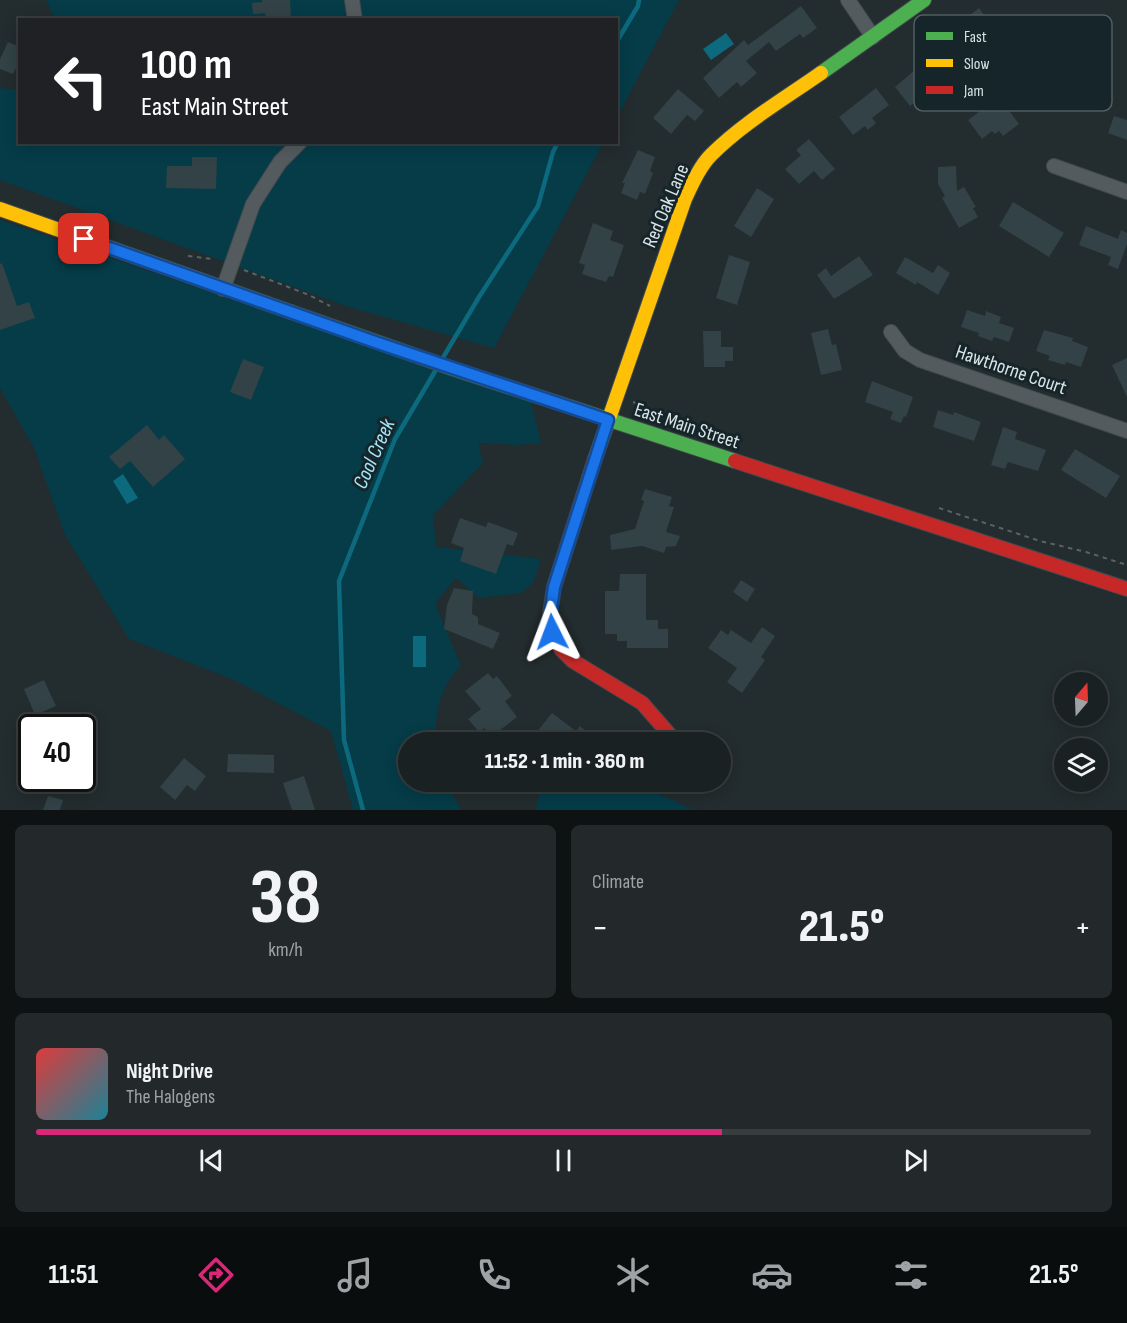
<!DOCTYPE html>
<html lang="en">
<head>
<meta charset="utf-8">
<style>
	:root { --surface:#1a2122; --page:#23292a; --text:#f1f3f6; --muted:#9fa3a5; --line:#383e40; --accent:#db2777 }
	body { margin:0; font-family:"Sofia Sans Condensed",sans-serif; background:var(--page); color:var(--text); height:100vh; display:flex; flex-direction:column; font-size:22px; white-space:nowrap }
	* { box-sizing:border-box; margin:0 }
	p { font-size:20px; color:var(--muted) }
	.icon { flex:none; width:33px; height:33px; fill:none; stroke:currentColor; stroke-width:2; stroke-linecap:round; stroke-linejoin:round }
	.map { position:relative; height:810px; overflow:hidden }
	.drawer { display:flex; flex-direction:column; gap:15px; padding:15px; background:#0e1213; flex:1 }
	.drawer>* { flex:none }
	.banner { position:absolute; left:18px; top:18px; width:600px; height:126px; border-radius:0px; box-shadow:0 3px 15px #0003,0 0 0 2px var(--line); background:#202124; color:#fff; overflow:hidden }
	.needle { width:39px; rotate:19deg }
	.fabs { position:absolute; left:1054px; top:672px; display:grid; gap:12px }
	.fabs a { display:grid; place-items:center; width:54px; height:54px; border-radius:50%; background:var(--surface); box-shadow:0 3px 15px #0003,0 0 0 2px var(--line); font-size:30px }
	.speed { position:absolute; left:18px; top:714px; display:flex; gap:12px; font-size:30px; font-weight:700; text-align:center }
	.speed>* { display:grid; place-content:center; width:78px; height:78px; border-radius:50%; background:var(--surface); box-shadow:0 3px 15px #0003,0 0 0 2px var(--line); line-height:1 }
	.speed .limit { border:3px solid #111; border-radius:9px; background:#fff; color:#111 }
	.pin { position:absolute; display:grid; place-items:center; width:51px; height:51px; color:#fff; margin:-26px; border-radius:12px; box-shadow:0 3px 9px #0006 }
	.me { position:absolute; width:66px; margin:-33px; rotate:357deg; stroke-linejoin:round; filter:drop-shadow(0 0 4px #0008) }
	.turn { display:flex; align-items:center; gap:21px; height:126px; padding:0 24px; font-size:27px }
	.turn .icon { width:78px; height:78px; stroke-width:2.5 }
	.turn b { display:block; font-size:42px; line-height:51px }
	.big { font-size:45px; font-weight:800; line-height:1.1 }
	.drawer .widget { flex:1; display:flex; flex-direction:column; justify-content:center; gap:9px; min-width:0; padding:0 21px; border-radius:9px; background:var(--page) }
	.drawer .dial { align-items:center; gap:0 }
	.dial b { font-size:78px; line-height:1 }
	.song { display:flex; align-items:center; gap:18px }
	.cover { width:72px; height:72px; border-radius:9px; background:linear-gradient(135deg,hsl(0 70% 55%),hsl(190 70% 35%)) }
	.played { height:6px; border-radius:3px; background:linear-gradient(90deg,var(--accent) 65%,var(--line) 65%) }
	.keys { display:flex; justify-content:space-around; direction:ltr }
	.heat { display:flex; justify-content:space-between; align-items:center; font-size:33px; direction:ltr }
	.drawer .tiles { flex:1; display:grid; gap:15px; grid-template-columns:1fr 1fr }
	.widget:last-child { grid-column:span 2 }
	.trip { position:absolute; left:398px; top:732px; width:333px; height:60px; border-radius:30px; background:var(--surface); box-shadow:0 3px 15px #0003,0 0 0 2px var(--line); font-weight:800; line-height:60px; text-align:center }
	.tab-bar { display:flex; height:96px; justify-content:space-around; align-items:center; background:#0a0d0e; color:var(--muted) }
	.tab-bar .icon { width:42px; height:42px }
	.tab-bar .on { color:var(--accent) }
	.tab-bar b { font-size:27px; color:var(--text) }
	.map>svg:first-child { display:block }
</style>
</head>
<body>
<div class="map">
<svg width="1127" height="810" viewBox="0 0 1127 810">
	<rect width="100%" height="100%" fill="#232c2e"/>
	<path fill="#053c48" d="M46,0H679L617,117L616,20H55Z
		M0,88L19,90L20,142L603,143L494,348L349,307L0,180Z
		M0,220L531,402L541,443L518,445L478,443L483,463L433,515L436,547L541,559L533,583L521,593L479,598L456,578L435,603L461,666C439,687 435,713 436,742H408V782H446L461,810H353L331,731L232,679L129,639L65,535L34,448L0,388Z
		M550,782H634L693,810H535L542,786Z"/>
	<path fill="#0d6a7e" d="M726,33L734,44L711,60L703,49Z
		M123,474L138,498L127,504L113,481Z
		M413,636H426V667H413Z"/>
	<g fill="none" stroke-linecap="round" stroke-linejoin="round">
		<path stroke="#0d6a7e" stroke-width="4.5" d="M616,43L638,6L639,0
			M441,361L479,297L538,206L553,152L558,142
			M363,810L344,740L339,581L395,439L437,368"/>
	</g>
	<path fill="#324246" d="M262,0H290L291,17L266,19L265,13L253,14L252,3L262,2Z
		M801,6L817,28L803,38L800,34L776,51L769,42L746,61L757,73L741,87L737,82L719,98L703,78L744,40L748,45Z
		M979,8L993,27L959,53L945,34Z
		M8,42L20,47V60L13,74L0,69V59Z
		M929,58L945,79L910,106L895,87Z
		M876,88L889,105L872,118L876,123L868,130L865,126L853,135L839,117Z
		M678,89L704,111L695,121L687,115L671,134L653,118Z
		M999,97L1019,124L1003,136L999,131L995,134L992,131L982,139L968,120Z
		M1114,116L1127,120V140L1108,133Z
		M809,139L835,169L822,180L814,171L799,184L785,169L801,155L796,150Z
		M638,150L655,157L650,171L653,173L645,194L640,192L637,200L621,193L625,183H622Z
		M192,157H217L216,189L166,188L167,166H192Z
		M956,166L957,191L964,187L976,207L973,208L978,217L959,228L942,198L945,196L938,184V167Z
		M757,188L774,199L751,237L734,226Z
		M1013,202L1064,233L1049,257L999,226Z
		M593,223L613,231L610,240L624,245L613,277L609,276L606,282L582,274L585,265L579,263Z
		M1086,226L1118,239L1121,230L1127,233V244L1118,269L1108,265L1111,257L1079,245Z
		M729,255L750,262L737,305L716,298Z
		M859,256L873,275L834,299L817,275L826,268L831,276Z
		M905,257L933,273L938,265L950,273L938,295L917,282L916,285L896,273Z
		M2,263L17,306L29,302L35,318L0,330V264Z
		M967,310L985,316L986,311L1001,317L999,323L1014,328L1009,342L994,337L992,341L978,336L979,333L961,327Z
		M828,329L832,345L836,344L842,370L821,375L811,333Z
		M1044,330L1073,338L1072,341L1088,347L1081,367L1066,362L1065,365L1048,360L1050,356L1036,351Z
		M703,331H721V347H733V361H725V367H704Z
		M1127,358V397L1112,365Z
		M243,359L264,367L251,400L230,392Z
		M872,381L913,397L906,417L904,416L901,423L890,419L893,412L865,402Z
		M938,410L953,415L954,412L981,422L974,441L933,427Z
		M147,425L159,440L164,435L185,459L153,487L130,461L120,469L109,457Z
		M1003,427L1017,432L1015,439L1046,450L1038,471L1008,462L1005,469L991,465Z
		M1075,449L1120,476L1106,498L1061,470Z
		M645,489L672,497L669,506L674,507L666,532L680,536L676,546L666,547L664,553L642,546L611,550L610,535L635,529L644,501L641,500Z
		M460,518L486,527L488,522L518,533L513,546L507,544L496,574L460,561L464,548L451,543Z
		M620,574H646V620H658V629H668V648H627V641H617V634H605V591H619Z
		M741,580L755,589L747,602L733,592Z
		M454,588L473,591L472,614L478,617V624L500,633L493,649L444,629L447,605Z
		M762,627L775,636L761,657L765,660L742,693L727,682L737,668L708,648L721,630L728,635L731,630L751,643Z
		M488,673L493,679L497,676L512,696L505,701L517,717L491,737L484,728L479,732L468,719L481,709L465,691Z
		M44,680L56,706L35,715L24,689Z
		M552,713L576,731L580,726L592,736L588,741L590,742H547L536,733Z
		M228,754L274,755V773L227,772Z
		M184,758L206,776L195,791L187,785L175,800L160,787Z
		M304,776L315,810H292L283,783Z
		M48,796L63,800L60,810H43Z"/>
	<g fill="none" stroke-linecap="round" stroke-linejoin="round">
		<g stroke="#424a4c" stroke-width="16">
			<path id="street" d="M352,0L355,20
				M848,0L873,37
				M1054,166L1127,192
				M223,289L253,204L280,162L300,142
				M891,332L905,351L920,360L1127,431"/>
		</g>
		<g stroke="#424a4c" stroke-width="16">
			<path id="fast" d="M821,73L924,0
				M291,312L451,368L735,461"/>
		</g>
		<g stroke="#424a4c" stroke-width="16">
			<path id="slow" d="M0,209L291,312
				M595,459L685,199C692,184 700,166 711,155C743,123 784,99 821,73"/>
		</g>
		<g stroke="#424a4c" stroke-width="16">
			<path id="jam" d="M595,459L554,587L550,613L553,633L561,649L573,661L642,703L670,735
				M735,461L1127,589"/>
		</g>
		<path stroke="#5c6264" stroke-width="2" stroke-dasharray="4.5 4.5" stroke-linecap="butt" d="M188,256L212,259
			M244,270L309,295L330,306
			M633,402L703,431
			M939,508L1040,541L1086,552L1127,565"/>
		<use href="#street" stroke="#545b5e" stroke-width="14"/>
		<use href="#fast" stroke="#4caf50" stroke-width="14"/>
		<use href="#slow" stroke="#ffc107" stroke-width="14"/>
		<use href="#jam" stroke="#c62828" stroke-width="14"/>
	</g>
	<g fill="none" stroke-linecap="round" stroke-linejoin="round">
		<g stroke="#114b97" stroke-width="15">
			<path id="route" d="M84,239L378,343L608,420L554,587L550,617L552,632"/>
		</g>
		<use href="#route" stroke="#1a73e8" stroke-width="10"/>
	</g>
	<g text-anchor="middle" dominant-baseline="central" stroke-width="6" stroke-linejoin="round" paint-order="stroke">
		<g font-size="20" fill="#dae4e7" stroke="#152529">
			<text transform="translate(666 206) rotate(-67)">Red Oak Lane</text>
			<text transform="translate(1011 370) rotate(19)">Hawthorne Court</text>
			<text transform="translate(687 426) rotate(18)">East Main Street</text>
		</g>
		<g font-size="21" font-style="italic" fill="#a4e6f9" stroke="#152529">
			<text transform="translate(374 454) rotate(-66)">Cool Creek</text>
		</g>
	</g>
	<rect x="914" y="15" width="198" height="96" rx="9" fill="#152529" stroke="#505e62" stroke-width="1.5"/>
	<rect x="926" y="32" width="27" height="8" fill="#4caf50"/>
	<rect x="926" y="59" width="27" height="8" fill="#ffc107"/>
	<rect x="926" y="86" width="27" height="8" fill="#c62828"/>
	<g font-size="16" fill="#dae4e7">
		<text x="964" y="42">Fast</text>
		<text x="964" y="69">Slow</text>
		<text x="964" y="96">Jam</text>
	</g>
</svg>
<div class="fabs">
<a><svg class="needle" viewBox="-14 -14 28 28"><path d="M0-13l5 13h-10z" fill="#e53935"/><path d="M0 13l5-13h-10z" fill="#9fa3a5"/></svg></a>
<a><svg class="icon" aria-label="layers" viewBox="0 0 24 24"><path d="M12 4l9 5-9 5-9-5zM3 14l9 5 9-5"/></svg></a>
</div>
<div class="speed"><div class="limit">40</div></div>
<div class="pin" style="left:84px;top:239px;background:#d93025"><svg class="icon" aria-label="arrive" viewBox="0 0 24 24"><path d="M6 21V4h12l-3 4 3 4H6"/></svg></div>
<svg class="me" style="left:552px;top:632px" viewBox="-20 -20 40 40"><path d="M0-17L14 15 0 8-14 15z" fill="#1a73e8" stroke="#fff" stroke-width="4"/></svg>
<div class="trip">11:52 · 1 min · 360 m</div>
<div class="banner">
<div class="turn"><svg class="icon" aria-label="left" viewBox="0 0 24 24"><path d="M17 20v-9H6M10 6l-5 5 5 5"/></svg><div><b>100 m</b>East Main Street</div></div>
</div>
</div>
<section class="drawer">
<div class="tiles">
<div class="widget dial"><b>38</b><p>km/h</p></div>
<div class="widget"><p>Climate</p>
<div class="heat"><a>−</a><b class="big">21.5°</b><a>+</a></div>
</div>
<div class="widget">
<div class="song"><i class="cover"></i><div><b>Night Drive</b><p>The Halogens</p></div></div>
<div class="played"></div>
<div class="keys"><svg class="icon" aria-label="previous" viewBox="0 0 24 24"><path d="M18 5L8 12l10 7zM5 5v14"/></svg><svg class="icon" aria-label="pause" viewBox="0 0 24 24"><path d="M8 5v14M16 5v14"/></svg><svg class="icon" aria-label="next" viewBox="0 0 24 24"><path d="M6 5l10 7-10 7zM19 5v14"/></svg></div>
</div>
</div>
</section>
<nav class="tab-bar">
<b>11:51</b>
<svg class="icon on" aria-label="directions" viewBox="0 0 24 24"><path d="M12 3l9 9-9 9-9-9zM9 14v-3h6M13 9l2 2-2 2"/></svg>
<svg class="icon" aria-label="music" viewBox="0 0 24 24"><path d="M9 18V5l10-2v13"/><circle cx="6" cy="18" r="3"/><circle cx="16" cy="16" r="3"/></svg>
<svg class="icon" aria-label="phone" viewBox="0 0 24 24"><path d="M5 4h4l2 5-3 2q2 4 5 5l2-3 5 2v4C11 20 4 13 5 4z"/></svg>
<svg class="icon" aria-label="climate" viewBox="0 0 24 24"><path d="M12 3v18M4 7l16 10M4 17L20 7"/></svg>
<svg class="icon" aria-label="car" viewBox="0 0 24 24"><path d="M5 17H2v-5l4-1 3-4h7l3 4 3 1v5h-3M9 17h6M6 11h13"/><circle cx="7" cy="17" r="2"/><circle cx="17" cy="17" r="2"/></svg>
<svg class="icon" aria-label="filters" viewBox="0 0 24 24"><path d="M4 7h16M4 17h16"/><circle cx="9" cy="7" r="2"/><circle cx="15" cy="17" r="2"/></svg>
<b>21.5°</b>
</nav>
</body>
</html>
